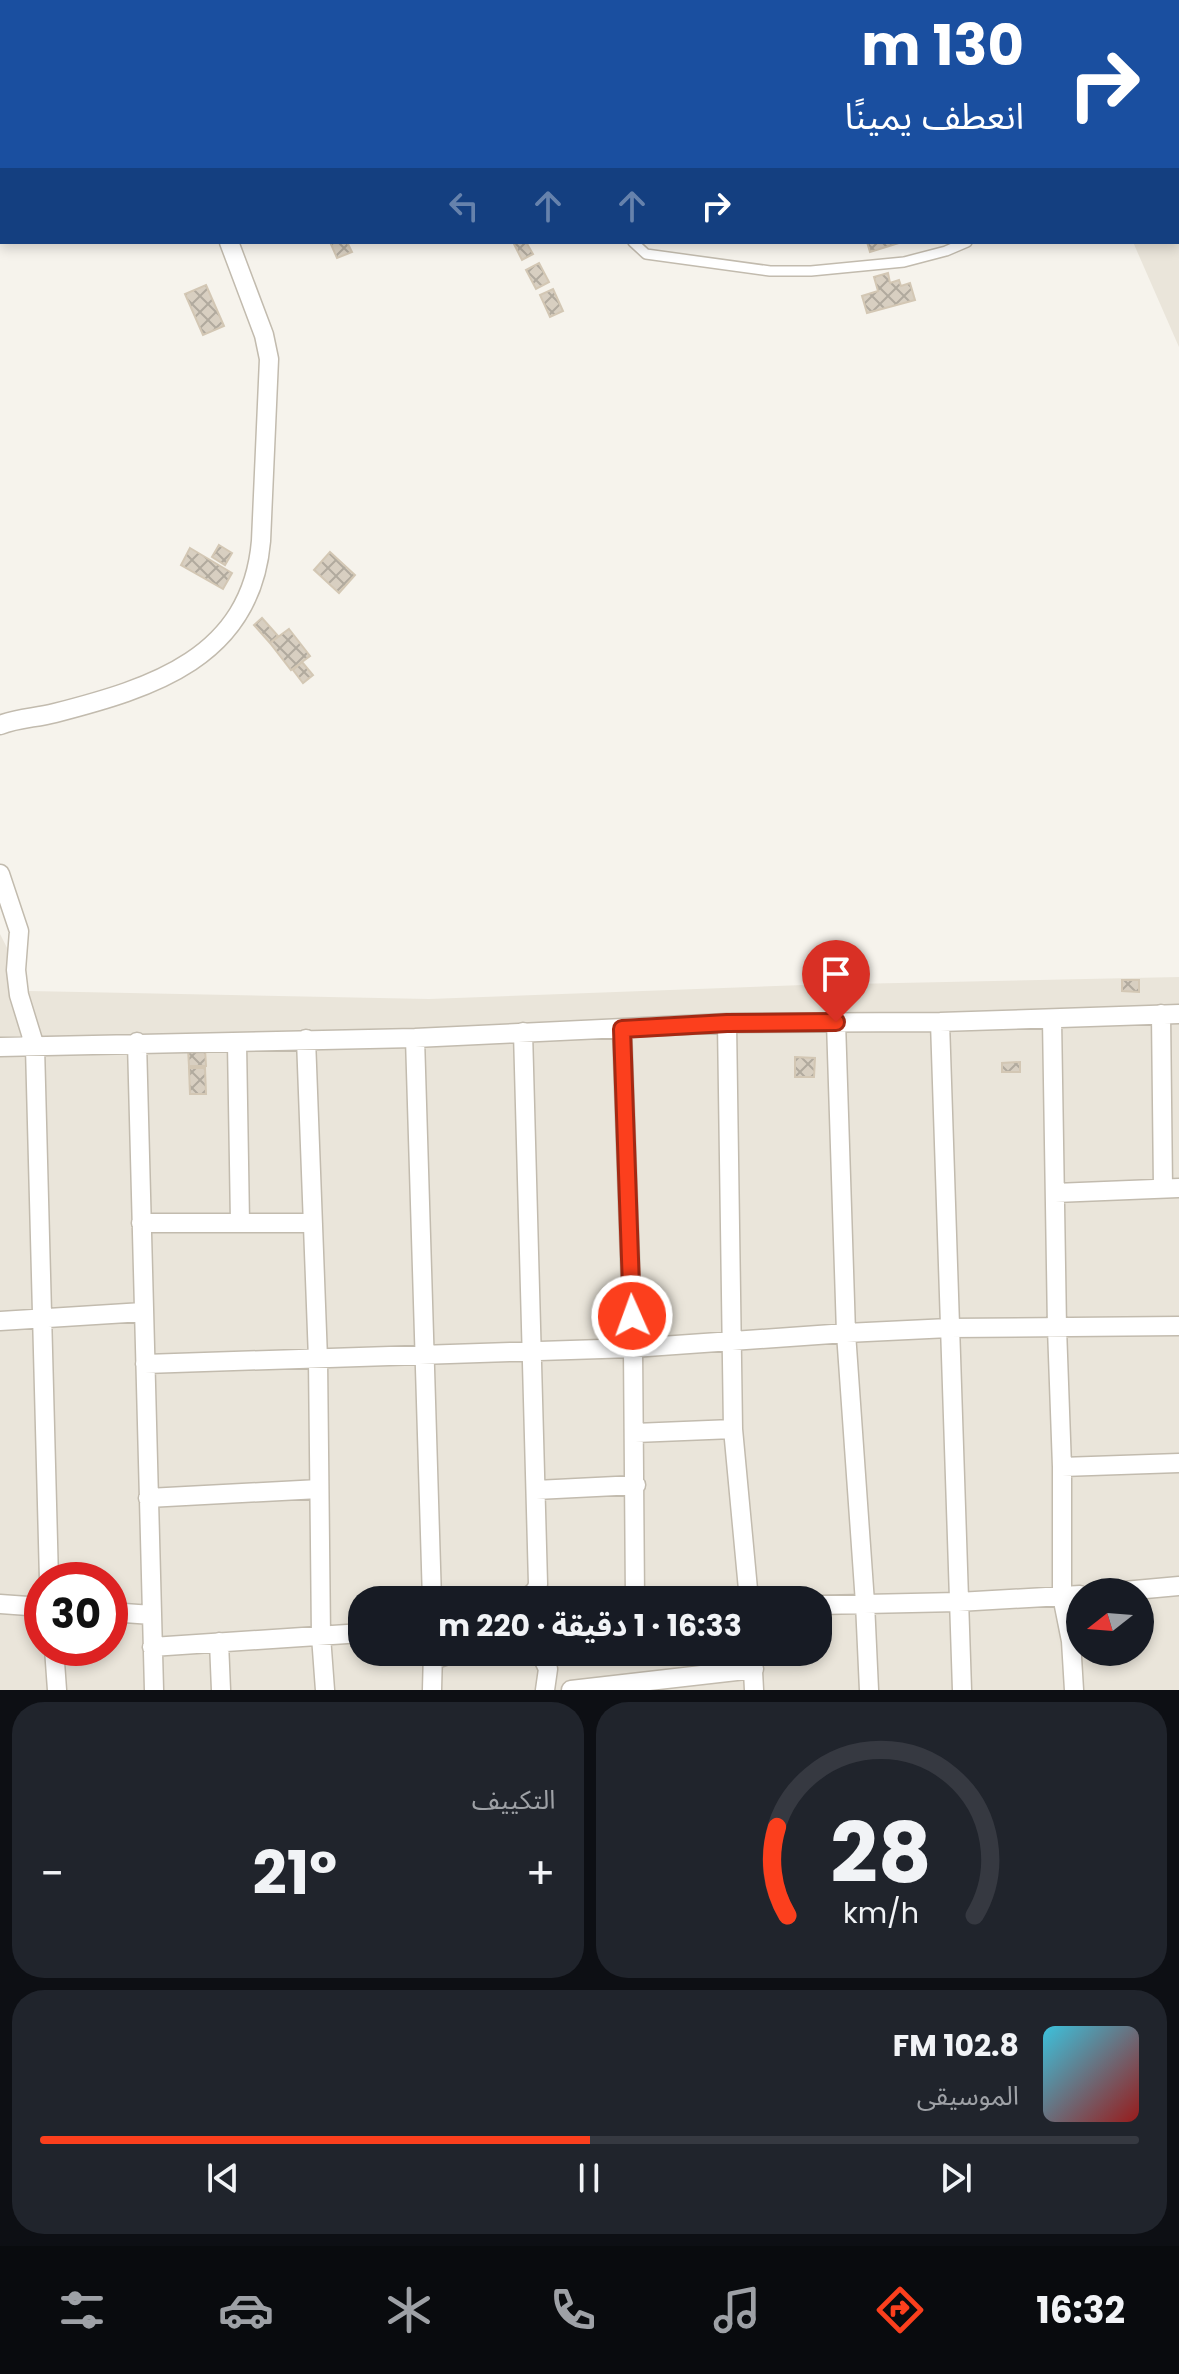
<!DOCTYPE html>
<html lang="ar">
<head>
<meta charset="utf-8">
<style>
	:root { --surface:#171b24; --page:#20242c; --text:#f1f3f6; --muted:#9ea1a6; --line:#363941; --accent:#fc3f1d }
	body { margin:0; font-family:Poppins,"Noto Sans Arabic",sans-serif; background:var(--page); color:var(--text); direction:rtl; height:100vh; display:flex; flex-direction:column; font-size:30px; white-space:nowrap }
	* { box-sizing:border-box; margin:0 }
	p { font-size:26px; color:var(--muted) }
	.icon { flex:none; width:44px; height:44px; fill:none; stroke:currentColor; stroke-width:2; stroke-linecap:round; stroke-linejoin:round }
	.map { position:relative; height:1690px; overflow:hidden; direction:ltr }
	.details { display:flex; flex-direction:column; gap:12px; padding:12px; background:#0d0f14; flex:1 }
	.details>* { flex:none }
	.banner { position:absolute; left:0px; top:0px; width:1180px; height:244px; box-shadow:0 4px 12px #0003; direction:rtl; background:#1a4fa0; color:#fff; overflow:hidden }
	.needle { width:52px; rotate:253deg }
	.tools { position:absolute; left:1066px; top:1578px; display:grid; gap:16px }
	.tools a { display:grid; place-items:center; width:88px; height:88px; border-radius:50%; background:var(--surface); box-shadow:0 4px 12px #0003; font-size:40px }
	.speed { position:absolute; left:24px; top:1562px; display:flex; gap:16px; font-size:40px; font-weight:700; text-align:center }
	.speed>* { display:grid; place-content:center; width:104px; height:104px; border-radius:50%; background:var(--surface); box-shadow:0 4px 12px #0003; line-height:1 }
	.speed .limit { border:12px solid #d22; background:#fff; color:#111 }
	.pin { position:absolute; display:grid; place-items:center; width:68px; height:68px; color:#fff; margin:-82px -34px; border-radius:50% 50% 50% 0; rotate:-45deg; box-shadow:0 0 8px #0007 }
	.pin .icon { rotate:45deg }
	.me { position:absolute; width:88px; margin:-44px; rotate:358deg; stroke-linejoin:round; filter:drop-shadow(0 0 6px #0008) }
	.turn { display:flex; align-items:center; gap:28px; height:168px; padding:0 24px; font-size:36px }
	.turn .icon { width:104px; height:104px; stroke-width:2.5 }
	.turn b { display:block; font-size:56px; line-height:68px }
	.lanes { display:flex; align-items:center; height:76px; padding:0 24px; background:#0003; justify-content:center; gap:40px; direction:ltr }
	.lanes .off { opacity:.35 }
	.big { font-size:60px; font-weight:700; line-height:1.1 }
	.details .card { flex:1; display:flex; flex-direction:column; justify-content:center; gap:12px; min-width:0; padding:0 28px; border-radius:32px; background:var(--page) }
	.details .dial { align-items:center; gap:0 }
	.dial svg { height:208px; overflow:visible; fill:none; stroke:var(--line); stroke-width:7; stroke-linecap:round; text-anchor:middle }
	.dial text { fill:var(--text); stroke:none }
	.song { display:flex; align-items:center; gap:24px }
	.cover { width:96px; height:96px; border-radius:12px; background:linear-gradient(135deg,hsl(190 70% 55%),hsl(0 70% 35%)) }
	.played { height:8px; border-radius:4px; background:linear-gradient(90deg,var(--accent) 50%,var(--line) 50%) }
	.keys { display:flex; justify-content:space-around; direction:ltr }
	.heat { display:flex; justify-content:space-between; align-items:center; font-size:44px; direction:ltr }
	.details .tiles { flex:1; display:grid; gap:12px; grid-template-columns:1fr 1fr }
	.card:last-child { grid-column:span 2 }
	.trip { position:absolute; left:348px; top:1586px; width:484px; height:80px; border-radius:32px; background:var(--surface); box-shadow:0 4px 12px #0003; font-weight:700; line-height:80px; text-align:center; direction:rtl }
	.menu { display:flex; height:128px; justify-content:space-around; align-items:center; background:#090b0e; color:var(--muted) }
	.menu .icon { width:56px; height:56px }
	.menu .active { color:var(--accent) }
	.menu b { font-size:36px; color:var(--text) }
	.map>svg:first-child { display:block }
</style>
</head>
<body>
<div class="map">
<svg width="1179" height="1690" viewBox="0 0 1179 1690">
	<defs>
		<pattern id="building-cross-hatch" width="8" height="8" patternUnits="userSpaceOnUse" patternTransform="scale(2)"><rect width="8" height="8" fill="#d8cfc1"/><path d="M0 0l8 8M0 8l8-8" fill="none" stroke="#b1aa9e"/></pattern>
	</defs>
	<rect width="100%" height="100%" fill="#f6f3ec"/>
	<path fill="#eae5da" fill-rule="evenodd" d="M1025,0H1179V347L1133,242H1178V2Z
		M0,934L29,991L429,999L803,985L1179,977V1690H0ZM42,1580H110V1648H42ZM1080,1592H1140V1652H1080ZM362,1600H818V1652H362Z"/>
	<path fill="url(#building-cross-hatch)" stroke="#d3c7b4" stroke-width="2" d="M330,242H347L352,252L337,258Z
		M513,242H526L533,254L522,260Z
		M867,242H902L870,252Z
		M539,263L549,282L536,289L526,270Z
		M888,273L890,283L899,280L901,286L910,283L915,300L867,313L862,296L878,291L874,277Z
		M206,285L224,326L203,335L185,294Z
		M553,289L563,311L550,317L540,295Z
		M219,545L232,553L225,565L212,557Z
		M190,548L232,573L223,589L181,565Z
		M330,552L355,575L339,593L314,570Z
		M262,618L278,636L270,643L254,625Z
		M289,629L310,656L291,670L270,643Z
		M302,662L313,675L303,683L293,670Z
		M1122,980H1139V992L1122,991Z
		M188,1049H205L206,1066H189Z
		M795,1057L815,1058L814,1077H795Z
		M1020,1062V1072H1002V1063Z
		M189,1068H205L206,1094H190Z"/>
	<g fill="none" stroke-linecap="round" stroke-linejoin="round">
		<g stroke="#c2bbae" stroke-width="12">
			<path id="lane" d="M591,0L592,2
				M852,0L853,2
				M633,242L646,254L770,271H811L904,262L946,251L967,242"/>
		</g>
		<g stroke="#c2bbae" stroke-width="21">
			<path id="street" d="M1160,0L1161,2
				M212,2L213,0
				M1178,28L1179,29
				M1178,100H1179
				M1178,213L1179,215
				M0,725C18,718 36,718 55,713C152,688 251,658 261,541L269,359L264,335L229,242
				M0,874L19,931L16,970L19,995L35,1047L49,1580
				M1161,1014L1163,1188
				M1052,1019L1057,1328L1062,1467V1596L1071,1641L1074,1690
				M836,1022L846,1333L865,1603L869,1690
				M940,1022L962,1690
				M727,1023L733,1429L749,1600
				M622,1029L633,1348L635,1600
				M415,1038L432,1600
				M306,1039L318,1359L321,1636L325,1690
				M137,1042L154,1690
				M237,1043L240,1223
				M0,1047L415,1038L727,1023L940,1022L1179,1014
				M1055,1193L1179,1188
				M141,1223H313
				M0,1321L143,1312
				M145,1364L633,1348L846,1333L949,1328L1179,1326
				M635,1433L733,1429
				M1062,1467L1179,1463
				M536,1490L636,1485
				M148,1498L319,1489
				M1113,1592L1179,1586
				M516,1600C526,1597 536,1595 538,1584L523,1032
				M0,1604L42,1607
				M818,1605L958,1602L1080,1595
				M110,1612L152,1615
				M219,1642L221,1690
				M152,1647L362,1633
				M54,1648L57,1690
				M540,1652L548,1669L545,1690
				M752,1652L754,1690
				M433,1660L457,1652
				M432,1690L433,1652
				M571,1690L754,1669"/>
		</g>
		<use href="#lane" stroke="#fff" stroke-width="9"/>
		<use href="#street" stroke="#fff" stroke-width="18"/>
	</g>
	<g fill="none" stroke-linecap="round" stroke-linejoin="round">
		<g stroke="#a42913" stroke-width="20">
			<path id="route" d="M632,1316L622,1029L727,1023L836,1022"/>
		</g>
		<use href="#route" stroke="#fc3f1d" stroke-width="14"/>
	</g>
</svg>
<div class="tools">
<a><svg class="needle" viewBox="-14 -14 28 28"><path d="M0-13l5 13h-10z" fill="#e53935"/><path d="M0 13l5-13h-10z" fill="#9ea1a6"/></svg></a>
</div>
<div class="speed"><div class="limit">30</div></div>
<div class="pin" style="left:836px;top:1022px;background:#d93025"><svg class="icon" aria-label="arrive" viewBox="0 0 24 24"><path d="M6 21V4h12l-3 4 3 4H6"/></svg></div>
<svg class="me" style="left:632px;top:1316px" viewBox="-20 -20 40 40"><circle r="17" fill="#fc3f1d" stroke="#fff" stroke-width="3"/><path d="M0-11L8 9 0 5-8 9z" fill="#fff"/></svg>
<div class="trip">16:33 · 1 دقيقة · 220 m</div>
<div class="banner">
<div class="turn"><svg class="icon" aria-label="right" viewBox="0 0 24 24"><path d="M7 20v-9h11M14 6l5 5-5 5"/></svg><div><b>130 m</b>انعطف يمينًا</div></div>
<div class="lanes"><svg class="icon off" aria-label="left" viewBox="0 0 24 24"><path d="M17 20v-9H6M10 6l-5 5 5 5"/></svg><svg class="icon off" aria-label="ahead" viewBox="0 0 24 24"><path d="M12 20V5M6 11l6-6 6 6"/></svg><svg class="icon off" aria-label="ahead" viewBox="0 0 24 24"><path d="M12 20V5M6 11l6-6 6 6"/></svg><svg class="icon" aria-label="right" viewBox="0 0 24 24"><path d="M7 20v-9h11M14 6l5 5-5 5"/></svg></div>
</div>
</div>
<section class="details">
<div class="tiles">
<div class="card dial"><svg viewBox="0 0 100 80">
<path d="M14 69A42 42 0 1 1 86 69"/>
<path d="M14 69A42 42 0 0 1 10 35" stroke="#fc3f1d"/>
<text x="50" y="56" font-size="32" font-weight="700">28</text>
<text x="50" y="72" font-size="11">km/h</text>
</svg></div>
<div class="card"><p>التكييف</p>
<div class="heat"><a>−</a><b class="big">21°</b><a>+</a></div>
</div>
<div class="card">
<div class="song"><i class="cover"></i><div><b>102.8 FM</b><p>الموسيقى</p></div></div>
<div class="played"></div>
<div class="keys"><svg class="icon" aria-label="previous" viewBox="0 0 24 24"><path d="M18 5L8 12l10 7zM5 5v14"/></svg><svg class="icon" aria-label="pause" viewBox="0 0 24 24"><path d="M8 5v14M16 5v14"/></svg><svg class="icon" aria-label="next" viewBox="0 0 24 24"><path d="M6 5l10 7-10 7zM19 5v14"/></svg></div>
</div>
</div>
</section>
<nav class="menu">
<b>16:32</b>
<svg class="icon active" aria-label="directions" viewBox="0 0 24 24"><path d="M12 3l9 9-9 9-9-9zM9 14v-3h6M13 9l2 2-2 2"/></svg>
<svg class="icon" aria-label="music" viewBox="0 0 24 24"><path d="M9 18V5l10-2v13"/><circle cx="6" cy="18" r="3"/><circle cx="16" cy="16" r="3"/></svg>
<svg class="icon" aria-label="phone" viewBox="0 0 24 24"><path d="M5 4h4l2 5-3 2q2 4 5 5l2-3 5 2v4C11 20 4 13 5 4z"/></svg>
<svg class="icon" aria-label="climate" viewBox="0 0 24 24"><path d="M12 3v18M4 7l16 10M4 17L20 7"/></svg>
<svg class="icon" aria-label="car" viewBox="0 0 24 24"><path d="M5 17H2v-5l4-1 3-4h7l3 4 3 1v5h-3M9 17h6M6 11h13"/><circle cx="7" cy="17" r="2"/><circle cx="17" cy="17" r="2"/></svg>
<svg class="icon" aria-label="filters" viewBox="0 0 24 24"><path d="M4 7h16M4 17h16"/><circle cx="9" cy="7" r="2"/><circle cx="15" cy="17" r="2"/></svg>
</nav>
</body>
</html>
